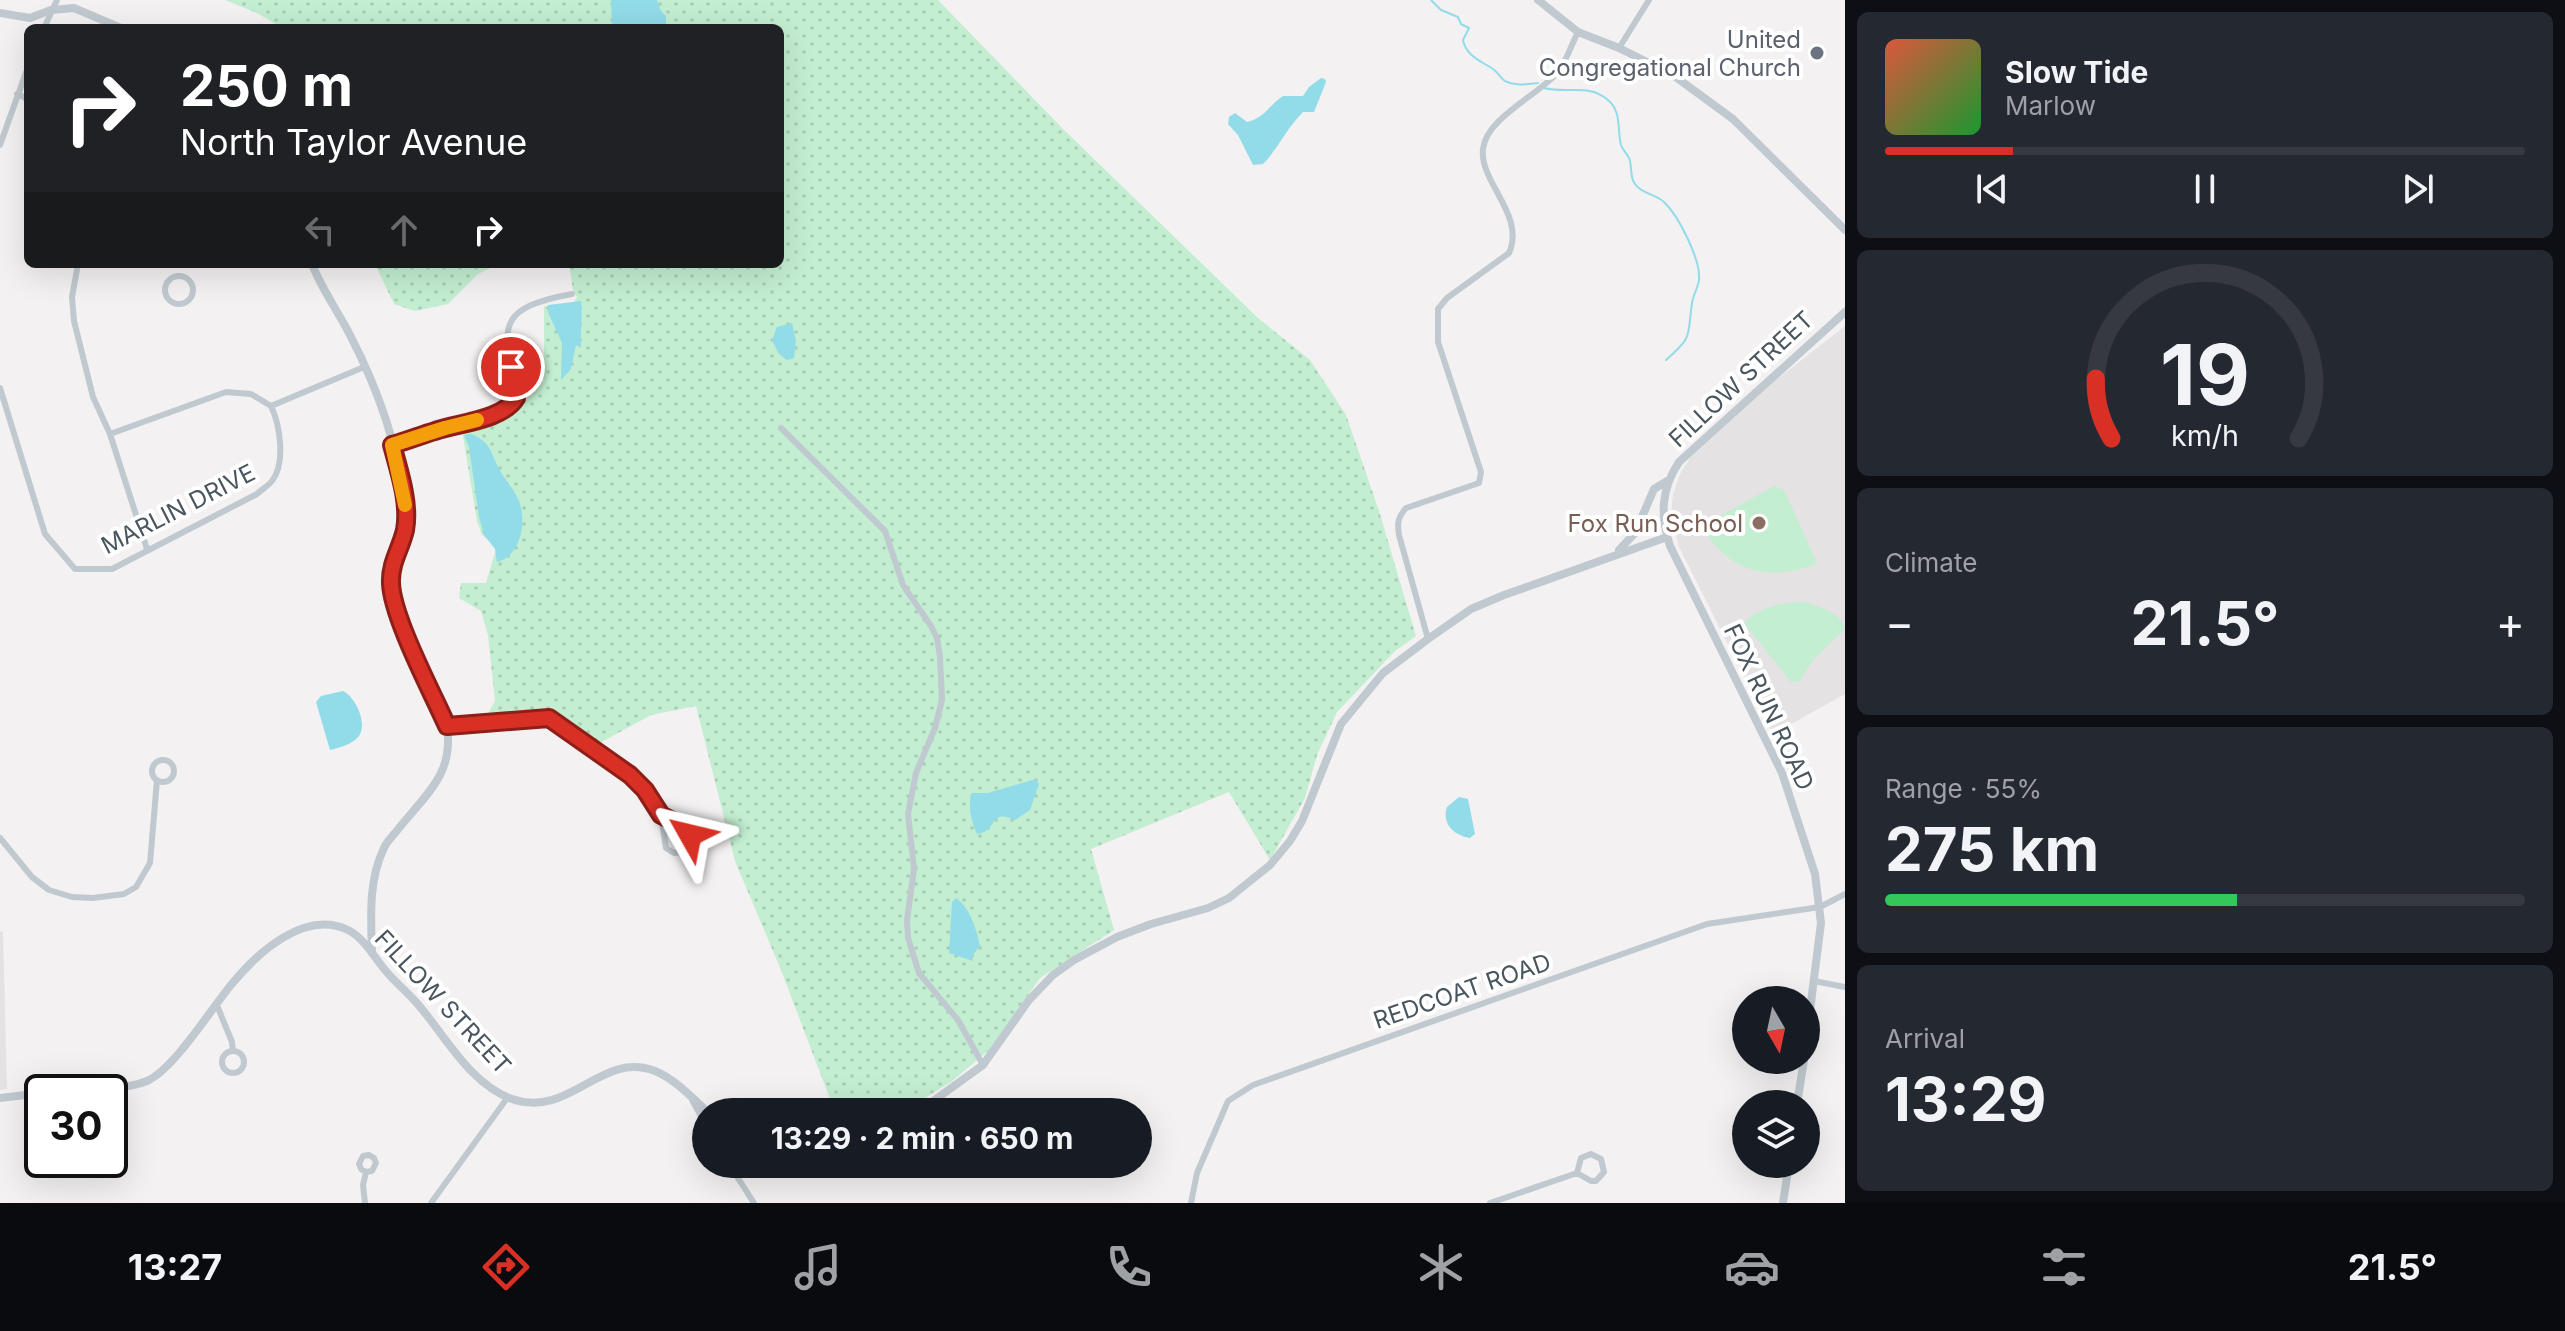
<!DOCTYPE html>
<html lang="en">
<head>
<meta charset="utf-8">
<style>
	:root { --surface:#171b24; --page:#242831; --text:#f1f3f6; --muted:#9ea1a6; --line:#363941; --accent:#d93025 }
	body { margin:0; font-family:Inter,sans-serif; background:var(--page); color:var(--text); height:100vh; display:flex; flex-direction:column; font-size:30px; white-space:nowrap }
	* { box-sizing:border-box; margin:0 }
	p { font-size:26px; color:var(--muted) }
	.icon { flex:none; width:44px; height:44px; fill:none; stroke:currentColor; stroke-width:2; stroke-linecap:round; stroke-linejoin:round }
	.map { position:relative; flex:1; overflow:hidden }
	.drawer { display:flex; flex-direction:column; gap:12px; padding:12px; background:#0d0f14; width:720px }
	.drawer>* { flex:none }
	.banner { position:absolute; left:24px; top:24px; width:760px; height:244px; border-radius:12px; box-shadow:0 8px 32px #0002; background:#202124; color:#fff; overflow:hidden }
	.needle { width:52px; rotate:171deg }
	.controls { position:absolute; left:1732px; top:986px; display:grid; gap:16px }
	.controls a { display:grid; place-items:center; width:88px; height:88px; border-radius:50%; background:var(--surface); box-shadow:0 8px 32px #0002; font-size:40px }
	.speed { position:absolute; left:24px; top:1074px; display:flex; gap:16px; font-size:40px; font-weight:700; text-align:center }
	.speed>* { display:grid; place-content:center; width:104px; height:104px; border-radius:50%; background:var(--surface); box-shadow:0 8px 32px #0002; line-height:1 }
	.speed .limit { border:4px solid #111; border-radius:12px; background:#fff; color:#111 }
	.pin { position:absolute; display:grid; place-items:center; width:68px; height:68px; color:#fff; margin:-34px; border:4px solid #fff; border-radius:50%; box-shadow:0 2px 8px #0007 }
	.me { position:absolute; width:88px; margin:-44px; rotate:307deg; stroke-linejoin:round; filter:drop-shadow(0 0 6px #0008) }
	.turn { display:flex; align-items:center; gap:28px; height:168px; padding:0 24px; font-size:36px }
	.turn .icon { width:104px; height:104px; stroke-width:2.5 }
	.turn b { display:block; font-size:56px; line-height:68px }
	.lanes { display:flex; align-items:center; height:76px; padding:0 24px; background:#0003; justify-content:center; gap:40px; direction:ltr }
	.lanes .off { opacity:.35 }
	.big { font-size:60px; font-weight:700; line-height:1.1 }
	.drawer .tile { flex:1; display:flex; flex-direction:column; justify-content:center; gap:12px; min-width:0; padding:0 28px; border-radius:12px; background:var(--page) }
	.drawer .dial { align-items:center; gap:0 }
	.dial svg { height:208px; overflow:visible; fill:none; stroke:var(--line); stroke-width:7; stroke-linecap:round; text-anchor:middle }
	.dial text { fill:var(--text); stroke:none }
	.song { display:flex; align-items:center; gap:24px }
	.cover { width:96px; height:96px; border-radius:12px; background:linear-gradient(135deg,hsl(10 70% 55%),hsl(130 70% 35%)) }
	.played { height:8px; border-radius:4px; background:linear-gradient(90deg,var(--accent) 20%,var(--line) 20%) }
	.keys { display:flex; justify-content:space-around; direction:ltr }
	.heat { display:flex; justify-content:space-between; align-items:center; font-size:44px; direction:ltr }
	.charge { height:12px; border-radius:6px; background:linear-gradient(90deg,#34c759 55%,var(--line) 0) }
	.trip { position:absolute; left:692px; top:1098px; width:460px; height:80px; border-radius:40px; background:var(--surface); box-shadow:0 8px 32px #0002; font-weight:700; line-height:80px; text-align:center }
	.menu { display:flex; height:128px; justify-content:space-around; align-items:center; background:#090b0e; color:var(--muted) }
	.menu .icon { width:56px; height:56px }
	.menu .selected { color:var(--accent) }
	.menu b { font-size:36px; color:var(--text) }
	main { display:flex; flex:1; min-height:0 }
	.map>svg:first-child { display:block }
</style>
</head>
<body>
<main>
<div class="map">
<svg width="1845" height="1203" viewBox="0 0 1845 1203">
	<defs>
		<pattern id="grass-dots" width="8" height="8" patternUnits="userSpaceOnUse" patternTransform="scale(2)"><rect width="8" height="8" fill="#c3eed1"/><path d="M2 2h.1M6 6h.1" fill="none" stroke="#a9ceb6" stroke-width="1.8" stroke-linecap="round"/></pattern>
	</defs>
	<rect width="100%" height="100%" fill="#f3f1f1"/>
	<path fill="#e4e2e3" d="M1845,326V694L1773,734L1679,547L1671,514L1673,494L1680,474L1690,458L1776,380Z
		M0,931L3,932L7,1089L0,1090Z"/>
	<path fill="url(#grass-dots)" d="M225,0H938L1062,128L1258,318L1310,360L1346,415L1379,511L1416,636L1395,651L1337,712L1317,755L1305,798L1270,860L1229,792L1091,849L1114,930L1040,978L989,1050L951,1082L902,1112H835L781,970L735,861L696,706L651,715L598,744L551,711L486,717L495,701L488,635L481,611L459,598L461,583H486L497,546L482,535L477,521L462,430C500,420 518,412 544,381V306L572,305L577,297L573,290L569,264H780V28H282L259,14Z
		M375,264H499L478,274L448,304L415,311L394,304Z"/>
	<path fill="#c3eed1" d="M1774,486L1784,490L1817,563C1771,584 1726,571 1702,526Z
		M1804,602C1820,607 1841,612 1845,629L1813,660L1799,682H1791L1744,623C1761,606 1780,603 1804,602Z"/>
	<path fill="#92dbe9" d="M611,0H657L661,11L666,16V28H612Z
		M1321,78L1325,79L1326,82L1314,112H1303C1286,129 1278,149 1263,164L1253,165L1238,135L1228,124L1229,117L1235,113L1247,122C1265,118 1269,105 1283,96H1303L1309,87Z
		M581,301C583,318 580,332 581,348L576,345L571,369L561,380L562,343L548,312V305Z
		M792,323L796,341L794,358L787,360L779,354L772,340L777,327Z
		M472,434C491,444 489,448 498,467C503,478 513,487 518,499C528,519 521,557 497,562L495,549L484,535L479,517L469,447L464,435Z
		M343,691C355,697 368,722 359,736C353,744 339,748 330,750L316,702L321,696Z
		M1036,779L1039,784L1030,810L1015,820C988,808 999,831 977,834C972,823 967,805 972,793H988Z
		M1459,797L1468,799L1475,834L1470,838C1455,836 1441,824 1447,807Z
		M956,898C969,906 977,930 980,946L972,956L973,961L949,953L952,902Z"/>
	<g fill="none" stroke-linecap="round" stroke-linejoin="round">
		<path stroke="#92dbe9" stroke-width="2" d="M1431,0L1441,10L1458,17L1461,24L1469,28L1463,40C1466,56 1481,61 1493,69C1499,73 1501,80 1507,82C1517,86 1528,84 1538,83
			M1544,88C1567,94 1589,83 1608,100C1622,112 1617,129 1621,145C1623,151 1629,155 1630,161C1632,169 1630,178 1635,184C1641,194 1657,194 1665,203C1679,217 1701,260 1699,280C1698,288 1693,295 1692,303C1687,336 1694,336 1666,360"/>
		<path stroke="#c0c9cf" stroke-width="6" d="M44,28L57,0
			M1619,48L1649,0
			M17,94L28,99
			M0,145L28,67
			M78,264L72,297L74,321L93,397L110,434L147,549
			M165 290a14 14 0 1 1 28 0a14 14 0 1 1-28 0Z
			M0,388L45,534L75,569H112L257,494C261,490 268,486 272,481C286,463 280,425 271,406
			M271,406L364,367
			M781,428L885,531L903,585L931,626L937,638L940,657L942,700L935,728L916,773L908,814L914,869L907,920L908,938L919,973L958,1020L983,1065
			M110,434L226,392L251,394L271,406
			M392,445C409,441 425,433 441,429C464,422 503,420 516,398C505,330 490,309 572,294
			M1428,639L1399,535C1397,523 1398,517 1406,508L1479,483L1481,472L1438,342V309L1447,298L1509,253C1526,215 1479,182 1483,149C1486,119 1536,96 1555,75C1566,64 1571,45 1578,32
			M447,726L549,718L638,782L661,815L666,848L674,853L683,852L690,844L688,831L661,815
			M152 771a11 11 0 1 1 22 0a11 11 0 1 1-22 0Z
			M0,838L32,877L49,890L72,897L93,898L124,894L136,887L150,863L157,780
			M1814,981L1845,987
			M216,1003L232,1042L233,1051
			M222 1062a11 11 0 1 1 22 0a11 11 0 1 1-22 0Z
			M692,1100L706,1125
			M729,1164L754,1203
			M365,1203L363,1185L366,1172L372,1171L376,1163L374,1158L369,1155L363,1156L359,1164L361,1169L366,1172
			M431,1203L508,1097
			M1191,1203L1197,1173L1228,1101L1253,1085L1707,924L1820,907L1845,894
			M1490,1203L1577,1173L1591,1181H1596L1604,1172L1601,1159L1591,1154L1581,1158L1577,1173"/>
		<path stroke="#c0c9cf" stroke-width="8" d="M1538,0L1578,32L1619,48L1673,75L1733,119L1845,230
			M0,13L30,18L51,10L74,8L121,28
			M312,264C322,290 338,311 350,335C377,387 398,446 405,505C409,537 387,563 392,595L447,726C454,774 427,793 399,828C394,835 387,841 384,848C368,881 371,918 372,953
			M1619,550L1635,533L1654,489L1669,480
			M1806,1042L1821,923L1815,874L1782,773L1670,546C1660,515 1661,489 1679,462L1845,312
			M50,1092C78,1090 122,1091 147,1081C174,1069 211,1009 231,985C257,953 305,909 348,930C363,937 375,958 385,970C394,981 405,990 415,1001C444,1033 469,1084 512,1099C570,1119 601,1050 655,1071C675,1079 692,1098 708,1112
			M0,1098L42,1093
			M1797,1104L1804,1060
			M918,1112L983,1065L1029,1000L1053,975L1074,960L1117,937L1151,924L1208,908L1229,898L1270,865L1290,841L1302,821L1341,724L1383,673L1428,639L1471,609L1504,595L1667,537
			M1783,1203L1789,1164"/>
	</g>
	<g fill="none" stroke-linecap="round" stroke-linejoin="round">
		<g stroke="#8d1f18" stroke-width="20">
			<path id="route" d="M511,367L516,398C503,420 458,423 435,431C421,435 407,441 392,445C399,471 410,503 405,530C401,548 390,563 391,583C392,617 432,692 447,726L549,718L630,775L645,790L661,815L682,826L690,835"/>
		</g>
		<use href="#route" stroke="#d93025" stroke-width="14"/>
		<path stroke="#f59e0b" stroke-width="14" d="M405,505L392,445L445,428L477,420"/>
	</g>
	<circle fill="#6b7280" stroke="#fff" stroke-width="3" cx="1817" cy="53" r="8"/>
	<circle fill="#8d6e63" stroke="#fff" stroke-width="3" cx="1759" cy="523" r="8"/>
	<g text-anchor="middle" dominant-baseline="central" stroke-width="8" stroke-linejoin="round" paint-order="stroke">
		<g font-size="24" fill="#5b616d" stroke="#fff" text-anchor="end">
			<text x="1801" y="39">United<tspan x="1801" dy="28">Congregational Church</tspan></text>
		</g>
		<g font-size="24" fill="#4a565e" stroke="#fff">
			<text transform="translate(1741 379) rotate(-43)">FILLOW STREET</text>
			<text transform="translate(178 509) rotate(-27)">MARLIN DRIVE</text>
			<text transform="translate(1769 707) rotate(65)">FOX RUN ROAD</text>
			<text transform="translate(1462 991) rotate(-19)">REDCOAT ROAD</text>
			<text transform="translate(443 1002) rotate(47)">FILLOW STREET</text>
		</g>
		<g font-size="24" fill="#785e54" stroke="#fff" text-anchor="end">
			<text x="1743" y="523">Fox Run School</text>
		</g>
	</g>
</svg>
<div class="controls">
<a><svg class="needle" viewBox="-14 -14 28 28"><path d="M0-13l5 13h-10z" fill="#e53935"/><path d="M0 13l5-13h-10z" fill="#9ea1a6"/></svg></a>
<a><svg class="icon" aria-label="layers" viewBox="0 0 24 24"><path d="M12 4l9 5-9 5-9-5zM3 14l9 5 9-5"/></svg></a>
</div>
<div class="speed"><div class="limit">30</div></div>
<div class="pin" style="left:511px;top:367px;background:#d93025"><svg class="icon" aria-label="arrive" viewBox="0 0 24 24"><path d="M6 21V4h12l-3 4 3 4H6"/></svg></div>
<svg class="me" style="left:690px;top:835px" viewBox="-20 -20 40 40"><path d="M0-17L14 15 0 8-14 15z" fill="#d93025" stroke="#fff" stroke-width="4"/></svg>
<div class="trip">13:29 · 2 min · 650 m</div>
<div class="banner">
<div class="turn"><svg class="icon" aria-label="right" viewBox="0 0 24 24"><path d="M7 20v-9h11M14 6l5 5-5 5"/></svg><div><b>250 m</b>North Taylor Avenue</div></div>
<div class="lanes"><svg class="icon off" aria-label="left" viewBox="0 0 24 24"><path d="M17 20v-9H6M10 6l-5 5 5 5"/></svg><svg class="icon off" aria-label="ahead" viewBox="0 0 24 24"><path d="M12 20V5M6 11l6-6 6 6"/></svg><svg class="icon" aria-label="right" viewBox="0 0 24 24"><path d="M7 20v-9h11M14 6l5 5-5 5"/></svg></div>
</div>
</div>
<section class="drawer">
<div class="tile">
<div class="song"><i class="cover"></i><div><b>Slow Tide</b><p>Marlow</p></div></div>
<div class="played"></div>
<div class="keys"><svg class="icon" aria-label="previous" viewBox="0 0 24 24"><path d="M18 5L8 12l10 7zM5 5v14"/></svg><svg class="icon" aria-label="pause" viewBox="0 0 24 24"><path d="M8 5v14M16 5v14"/></svg><svg class="icon" aria-label="next" viewBox="0 0 24 24"><path d="M6 5l10 7-10 7zM19 5v14"/></svg></div>
</div>
<div class="tile dial"><svg viewBox="0 0 100 80">
<path d="M14 69A42 42 0 1 1 86 69"/>
<path d="M14 69A42 42 0 0 1 8 46" stroke="#d93025"/>
<text x="50" y="56" font-size="32" font-weight="700">19</text>
<text x="50" y="72" font-size="11">km/h</text>
</svg></div>
<div class="tile"><p>Climate</p>
<div class="heat"><a>−</a><b class="big">21.5°</b><a>+</a></div>
</div>
<div class="tile"><p>Range · 55%</p><b class="big">275 km</b><div class="charge"></div></div>
<div class="tile"><p>Arrival</p><b class="big">13:29</b></div>
</section>
</main>
<nav class="menu">
<b>13:27</b>
<svg class="icon selected" aria-label="directions" viewBox="0 0 24 24"><path d="M12 3l9 9-9 9-9-9zM9 14v-3h6M13 9l2 2-2 2"/></svg>
<svg class="icon" aria-label="music" viewBox="0 0 24 24"><path d="M9 18V5l10-2v13"/><circle cx="6" cy="18" r="3"/><circle cx="16" cy="16" r="3"/></svg>
<svg class="icon" aria-label="phone" viewBox="0 0 24 24"><path d="M5 4h4l2 5-3 2q2 4 5 5l2-3 5 2v4C11 20 4 13 5 4z"/></svg>
<svg class="icon" aria-label="climate" viewBox="0 0 24 24"><path d="M12 3v18M4 7l16 10M4 17L20 7"/></svg>
<svg class="icon" aria-label="car" viewBox="0 0 24 24"><path d="M5 17H2v-5l4-1 3-4h7l3 4 3 1v5h-3M9 17h6M6 11h13"/><circle cx="7" cy="17" r="2"/><circle cx="17" cy="17" r="2"/></svg>
<svg class="icon" aria-label="filters" viewBox="0 0 24 24"><path d="M4 7h16M4 17h16"/><circle cx="9" cy="7" r="2"/><circle cx="15" cy="17" r="2"/></svg>
<b>21.5°</b>
</nav>
</body>
</html>
